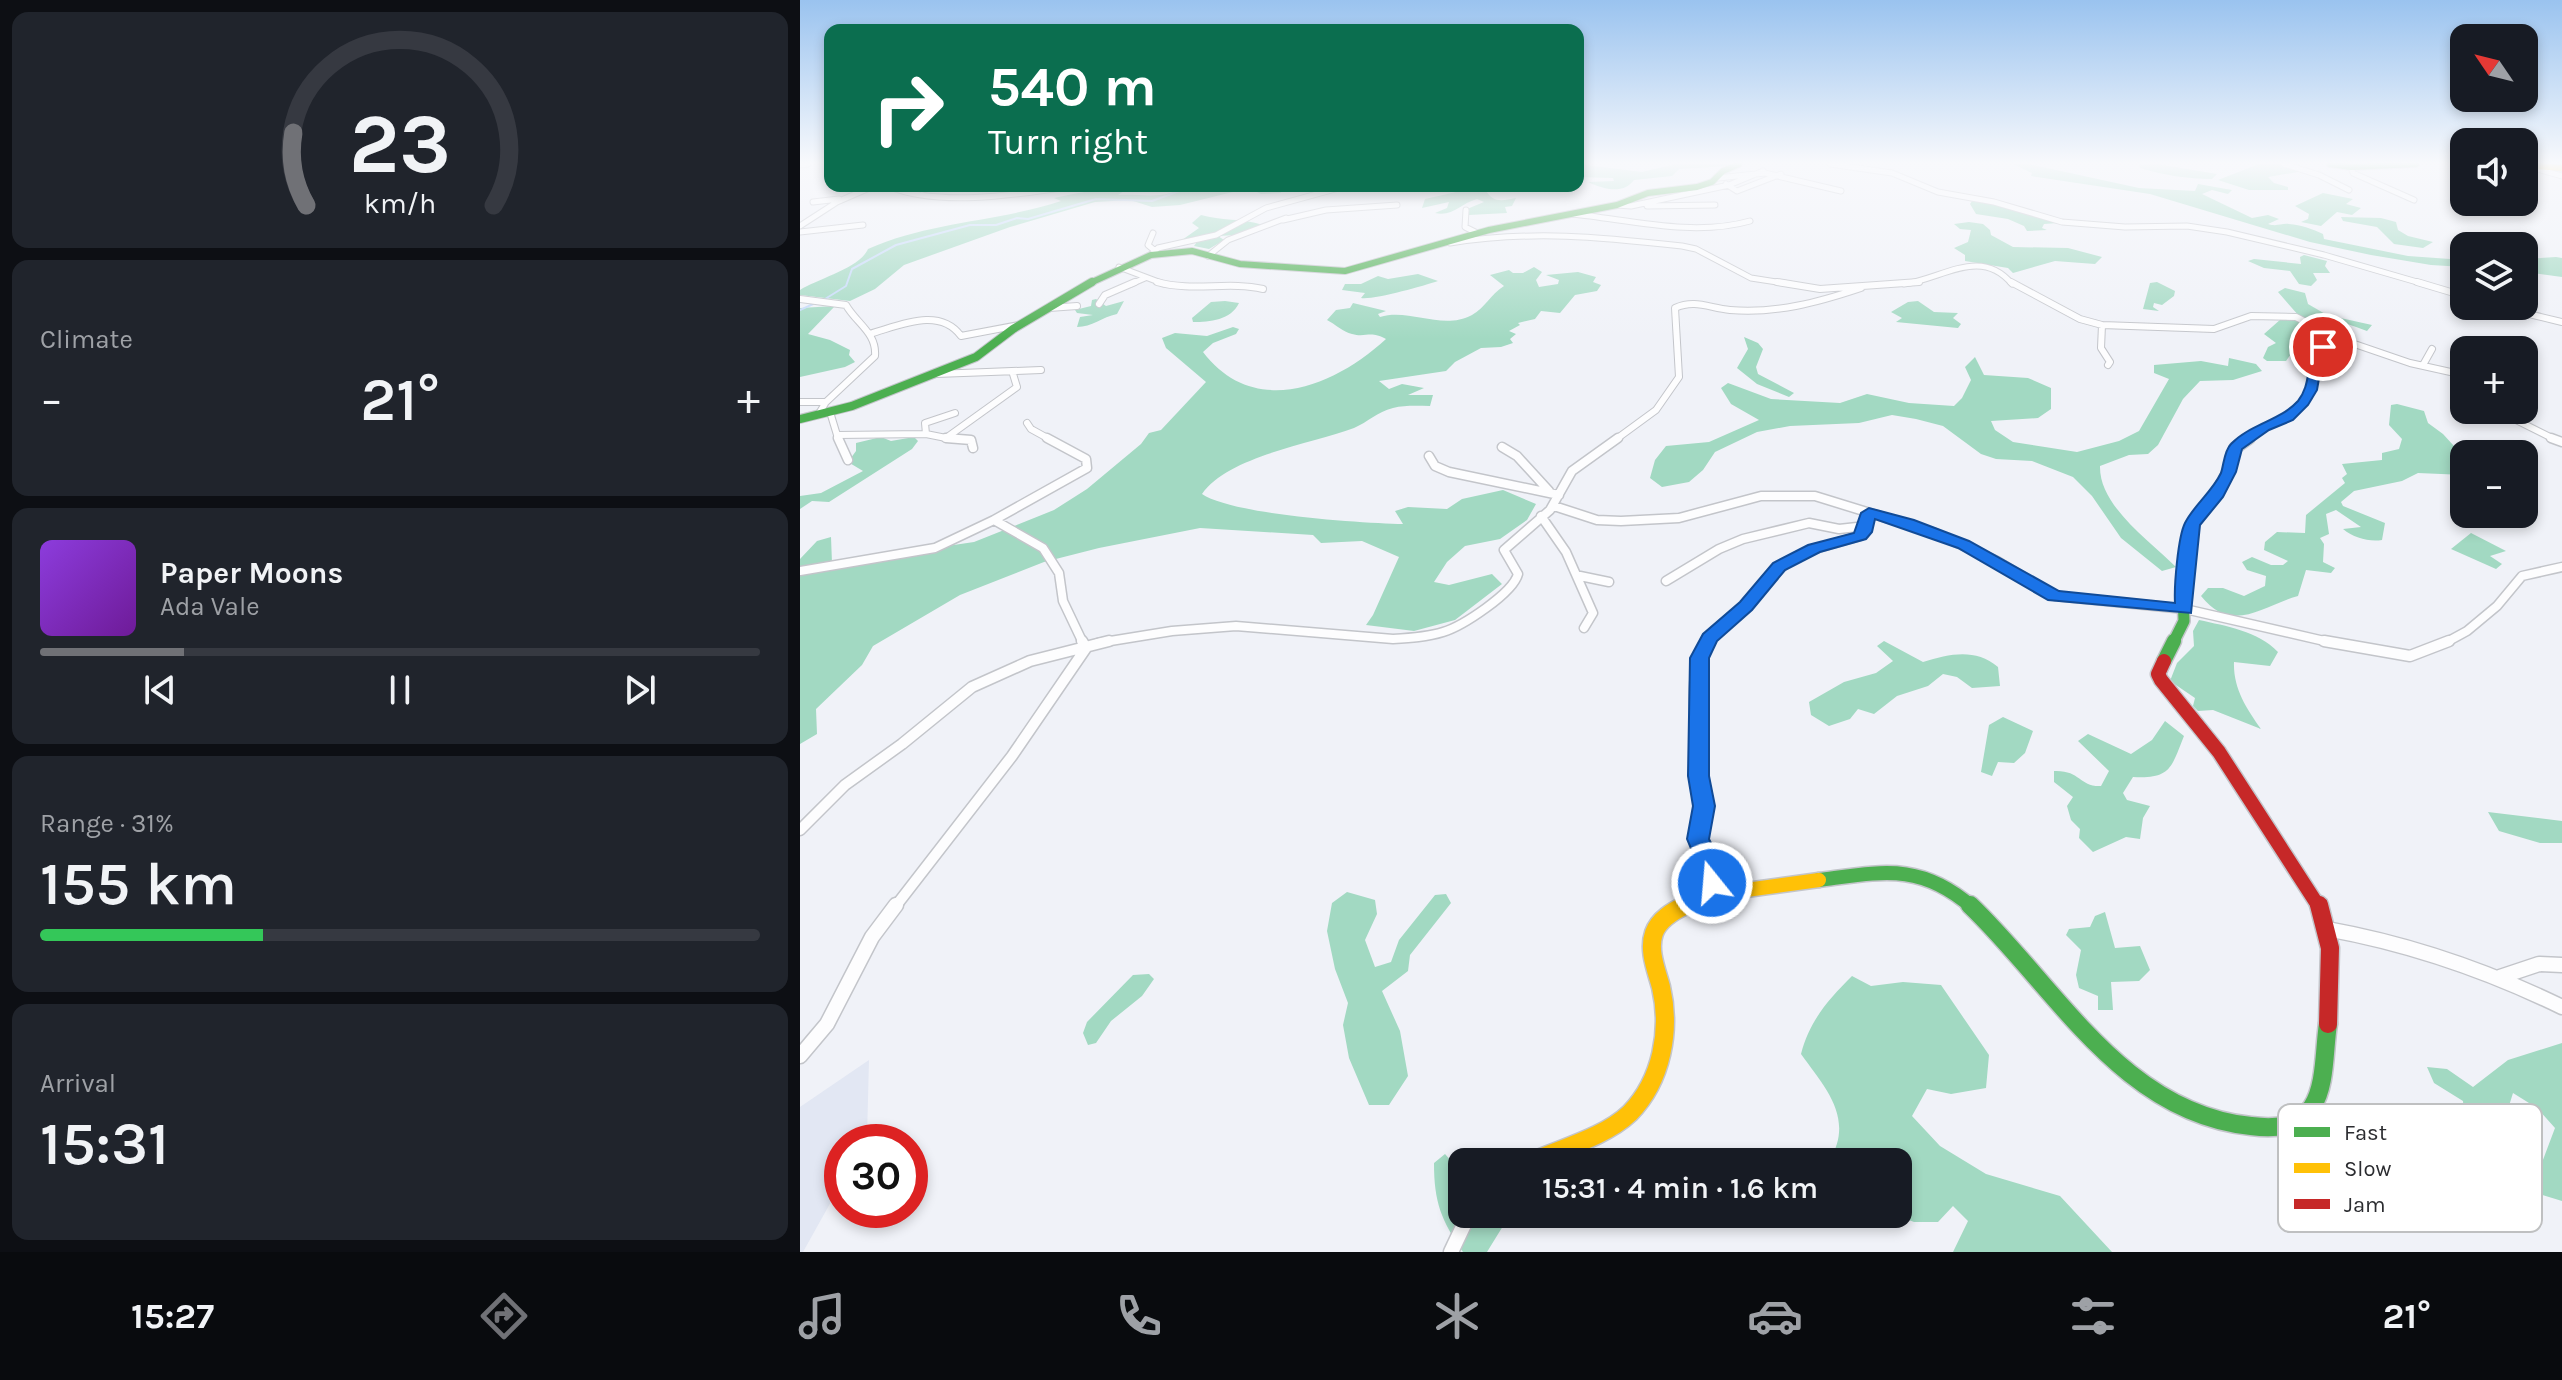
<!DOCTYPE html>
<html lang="en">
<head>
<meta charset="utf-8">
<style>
	:root { --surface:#171b24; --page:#20242c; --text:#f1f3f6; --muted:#9ea1a6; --line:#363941; --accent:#707176 }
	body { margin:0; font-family:Karla,sans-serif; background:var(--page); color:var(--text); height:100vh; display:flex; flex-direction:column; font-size:30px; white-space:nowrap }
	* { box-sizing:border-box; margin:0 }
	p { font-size:26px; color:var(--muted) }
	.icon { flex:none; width:44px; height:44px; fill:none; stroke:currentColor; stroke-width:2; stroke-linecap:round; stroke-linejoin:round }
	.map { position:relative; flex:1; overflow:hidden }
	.sheet { display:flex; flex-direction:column; gap:12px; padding:12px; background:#0d0f14; width:800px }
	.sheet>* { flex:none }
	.guide { position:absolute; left:24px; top:24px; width:760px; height:168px; border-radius:16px; box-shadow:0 4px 12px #0003; background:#0b6e4f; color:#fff; overflow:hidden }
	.needle { width:52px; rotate:305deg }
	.tools { position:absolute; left:1650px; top:24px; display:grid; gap:16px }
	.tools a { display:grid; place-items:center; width:88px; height:88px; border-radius:16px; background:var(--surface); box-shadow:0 4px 12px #0003; font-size:40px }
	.speed { position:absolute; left:24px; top:1124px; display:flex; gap:16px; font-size:40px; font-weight:700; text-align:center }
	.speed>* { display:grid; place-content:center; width:104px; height:104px; border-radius:50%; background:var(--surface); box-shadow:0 4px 12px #0003; line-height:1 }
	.speed .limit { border:12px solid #d22; background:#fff; color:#111 }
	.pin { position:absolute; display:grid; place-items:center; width:68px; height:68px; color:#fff; margin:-34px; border:4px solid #fff; border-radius:50%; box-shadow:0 2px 8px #0007 }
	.me { position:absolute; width:88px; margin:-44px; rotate:343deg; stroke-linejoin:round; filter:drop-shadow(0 0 6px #0008) }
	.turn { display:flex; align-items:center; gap:28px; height:168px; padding:0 32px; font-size:36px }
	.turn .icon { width:104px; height:104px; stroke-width:2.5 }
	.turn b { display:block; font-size:56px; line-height:68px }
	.big { font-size:60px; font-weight:600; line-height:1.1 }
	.sheet .widget { flex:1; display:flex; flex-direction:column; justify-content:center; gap:12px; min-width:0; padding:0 28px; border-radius:16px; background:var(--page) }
	.sheet .dial { align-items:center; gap:0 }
	.dial svg { height:208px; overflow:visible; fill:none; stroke:var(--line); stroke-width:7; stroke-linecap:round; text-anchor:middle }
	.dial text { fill:var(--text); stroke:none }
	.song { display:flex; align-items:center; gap:24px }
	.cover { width:96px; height:96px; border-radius:12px; background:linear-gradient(135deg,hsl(270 70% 55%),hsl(280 70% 35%)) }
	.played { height:8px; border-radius:4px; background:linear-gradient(90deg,var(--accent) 20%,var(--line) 20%) }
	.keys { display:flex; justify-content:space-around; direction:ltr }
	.heat { display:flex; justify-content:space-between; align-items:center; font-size:44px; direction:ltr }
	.charge { height:12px; border-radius:6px; background:linear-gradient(90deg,#34c759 31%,var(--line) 0) }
	.trip { position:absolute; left:648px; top:1148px; width:464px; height:80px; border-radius:16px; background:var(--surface); box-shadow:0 4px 12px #0003; font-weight:600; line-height:80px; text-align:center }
	.tab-bar { display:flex; height:128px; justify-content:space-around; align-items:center; background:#090b0e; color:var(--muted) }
	.tab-bar .icon { width:56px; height:56px }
	.tab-bar .active { color:var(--accent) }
	.tab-bar b { font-size:36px; color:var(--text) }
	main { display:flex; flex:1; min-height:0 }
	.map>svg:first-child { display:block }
</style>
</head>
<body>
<main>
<section class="sheet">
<div class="widget dial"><svg viewBox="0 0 100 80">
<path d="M14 69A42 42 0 1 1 86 69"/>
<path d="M14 69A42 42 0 0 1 9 41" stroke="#707176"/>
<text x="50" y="56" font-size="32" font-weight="700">23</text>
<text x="50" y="72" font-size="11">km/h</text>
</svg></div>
<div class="widget"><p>Climate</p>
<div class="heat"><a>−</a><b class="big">21°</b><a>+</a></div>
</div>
<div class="widget">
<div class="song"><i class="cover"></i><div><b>Paper Moons</b><p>Ada Vale</p></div></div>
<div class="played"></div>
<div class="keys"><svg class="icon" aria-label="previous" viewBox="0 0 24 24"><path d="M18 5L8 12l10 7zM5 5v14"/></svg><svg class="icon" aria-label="pause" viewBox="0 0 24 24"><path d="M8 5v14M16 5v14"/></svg><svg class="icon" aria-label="next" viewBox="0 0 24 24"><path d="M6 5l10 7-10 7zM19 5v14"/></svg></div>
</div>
<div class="widget"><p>Range · 31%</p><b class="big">155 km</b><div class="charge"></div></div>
<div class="widget"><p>Arrival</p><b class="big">15:31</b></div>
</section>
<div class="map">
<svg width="1762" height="1252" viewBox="0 0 1762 1252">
	<rect width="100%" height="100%" fill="#f0f2f8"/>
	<path fill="#e2e7f3" d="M69,1060L67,1138L64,1142H42V1182L3,1252H0V1107Z"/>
	<path fill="#a2d9c2" d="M778,164L842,172L876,164H926L929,166L879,169L872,176L834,180C823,195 803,189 788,182L814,181L813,178L778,177Z
		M1213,164H1228L1339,188L1395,191L1398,184L1432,190L1428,194L1412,190L1402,194L1452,218L1468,215L1479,219L1468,224C1477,227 1481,223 1489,224C1501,225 1513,229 1523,234L1524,239L1608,256L1664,260V267L1631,265L1571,255L1510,242L1350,194L1231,176L1232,173Z
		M1357,164L1417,174L1412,179C1387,179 1364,175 1340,168L1339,165Z
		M1459,164H1481L1509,170L1468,177L1474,183L1488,187V190H1449L1418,180Z
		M385,186H414L412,191L431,186H539L489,187L480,193L461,194L449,188L380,205L352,207L330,200L295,202L210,227L104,265L75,289L50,301L0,295V290C17,279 60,268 68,249C130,221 198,222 261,201L254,198C278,193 303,188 327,189L318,195C339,193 366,201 385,186Z
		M674,188L685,189C692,203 702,201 716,198L712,206L705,207L707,213L669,215L667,209L684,202L677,199C661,203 653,217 635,213L647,208L649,202L622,208L625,199Z
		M1523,193L1553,199L1546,204L1561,208L1552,215L1537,212L1521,226L1501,222L1508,219L1509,214L1495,206Z
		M1172,201L1188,203L1258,223L1244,224L1242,228L1247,230L1227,231L1224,226L1208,219L1176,214L1170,204Z
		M401,215C421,221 441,218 463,225L436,235L418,236L424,240L409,249L394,246L399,239L382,240L399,228L392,223Z
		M1541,217L1581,218L1596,222L1598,230L1608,236L1633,242L1623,248L1594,244L1577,227L1543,221Z
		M1169,222L1183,224L1190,230L1191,235L1213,247L1268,248L1302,257L1295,264L1255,261L1213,273L1208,268L1165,261V255L1154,248L1168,242L1171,230L1160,229L1154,224Z
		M1504,255L1527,261L1525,266L1530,273H1513L1517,280L1511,286L1499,284L1490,271L1464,268L1448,261L1454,259L1501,264L1500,257Z
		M1756,257L1762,258V277L1724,272V259Z
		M734,267L742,272L736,280L739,287L758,284L759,280L746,275L778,272L796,277L793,282L801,285L797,291L775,295L760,313L741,311L735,319L718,323L720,325L709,331L716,334L710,339L713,343L701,347L681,348L655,362L646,371L579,381L589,389L602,384L624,388L608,395H633L630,406C618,406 605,405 593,408C577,412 568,422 554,428C511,444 428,456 402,494C433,515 562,523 603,524L595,511L608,507L647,509L662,499L703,490L736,504L727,520L700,539L665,546L647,562L634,582L649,585L692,574L702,584L655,620L614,631L566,625L573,615L599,557L562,541L521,543L513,535L400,528L299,548L244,562L160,595L73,646L62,665L16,709L17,734L0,744V559L17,541L31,537L32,563L174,542L254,510L287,489L341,444L349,433L361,430L406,382L366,348L362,338L375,333L407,336L433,327L439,329L436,334L413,343L403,352C454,419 534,387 586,339C570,330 566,338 552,334C543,332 535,324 527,320L536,310L550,308L553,303L586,311L578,314L580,317C610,308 642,331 672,315C685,308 690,295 704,286L690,275L709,270L713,273H723Z
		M618,274L638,281C623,286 574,300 561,298L565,293L542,290L545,284H561L578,276L588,279Z
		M1357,282L1375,291L1374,296L1362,305L1354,303L1353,307L1359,311L1343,309L1350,283Z
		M1485,288L1505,293L1508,304L1527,315L1572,325L1567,331C1544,323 1528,313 1509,333L1510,343L1493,351L1486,361H1467L1463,358L1468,347L1476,343L1464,334L1481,319L1499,316L1478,292Z
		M296,299L306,306L324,301L317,314C302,317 292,327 277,327L280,317L293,315L277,313L275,310L291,306L292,300Z
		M425,301L439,303C431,320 410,322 393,322L392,318L411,302Z
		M1118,301L1134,312L1158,313L1153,318L1161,324L1158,328L1096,322L1102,318L1091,312L1108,302Z
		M35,306L8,334L30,340L50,350L49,355L55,362L45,367L0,377V308Z
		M944,337L958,343L963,349L956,367L958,374L994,393L989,397L957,384L937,368L948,349Z
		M1175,357L1184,375L1228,378L1251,388V409L1238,418L1191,421L1195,430L1213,442L1277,452L1319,441L1339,431L1369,379L1354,373V365L1401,361L1428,366L1429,358L1456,364L1462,371L1433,380L1400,381L1383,399L1358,445L1348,454L1329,455L1300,466C1299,506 1350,541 1376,567L1362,571L1321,538L1292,496L1273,477L1232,461L1196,459L1181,454L1143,426L1116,419L1092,415L1059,423L990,426L957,432L915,452L903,470L889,482L862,487L850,478L855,460L866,446L909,442L959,420L931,404L921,388L928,383L971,399L1040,403L1067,394L1109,403L1154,406L1162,398L1171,380L1165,367Z
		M1597,404L1624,411L1628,423L1643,434L1664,457V475L1618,473L1602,481L1554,491L1541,502L1543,506L1585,523L1582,540C1569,542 1554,538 1543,529L1561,527L1536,510L1526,514L1529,534L1520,538L1524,544L1523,562L1535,568L1531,573L1506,570L1498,596C1462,606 1432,635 1401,596L1408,588H1423L1444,596L1465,586L1466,576L1447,570L1442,562L1452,557L1471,565H1483L1488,561L1464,550L1465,542L1477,532L1505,533L1506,515L1545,483L1542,478L1547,474L1542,464L1582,460V453L1599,449L1602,439L1589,425L1591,405Z
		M81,437L91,441L114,437L118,441L112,449L29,502L12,501L0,509V496L21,493L63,471L48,462L56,451V443Z
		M1671,533L1706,551L1690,556L1702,564L1696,569L1651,549Z
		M1399,620C1426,626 1458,631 1478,652L1470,666L1434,662C1433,688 1446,708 1461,729L1413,710L1398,711L1393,706L1395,698L1370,681L1377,663L1394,646L1393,631Z
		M1084,641L1123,662C1150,654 1175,648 1198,667L1200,686L1172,688L1157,677L1143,674L1128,686L1097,696L1074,714L1058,709L1050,719L1029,726L1011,715L1009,702L1044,682L1076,673L1093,661L1077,646Z
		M1203,717L1233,731L1225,753L1214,763L1198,762L1192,776L1181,772L1189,725Z
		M1365,721L1384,736C1371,768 1371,779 1333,777L1323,793L1327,800L1350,806L1343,818L1340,839L1326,837L1293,852L1279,838L1280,829L1271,820L1267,806L1273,797L1254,782V771C1281,770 1279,787 1301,786L1309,771L1278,741L1288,734L1331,754L1352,740Z
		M1688,812L1762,821V843H1740L1699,831Z
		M547,892L575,900L577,914L565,940L575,967L591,962L599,940L635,895L646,894L651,903L610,955L608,971L582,991L600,1031L608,1076L589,1105H569L549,1058L543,1025L548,1003L535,969L527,931L532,903Z
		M1305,912L1315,948L1340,946L1350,970L1339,981L1311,982L1313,1010H1298V996L1279,988L1276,975L1281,950L1266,935L1269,929L1290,927L1295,916Z
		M349,974L354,979L342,996L311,1021L296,1043L288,1045L283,1033L287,1022L333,975Z
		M1052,976L1071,986L1103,982L1141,985L1189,1055L1186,1088L1151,1094L1127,1089L1112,1116L1140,1146L1186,1174L1260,1196L1312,1252H1153L1168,1221L1153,1206L1138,1222H1114L1093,1214H1098V1162H1029C1055,1118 1026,1089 1001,1054C1010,1020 1028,1000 1052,976Z
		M1762,1043V1201L1739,1194L1738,1173L1755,1128L1737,1108L1713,1093L1708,1109L1713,1171L1666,1149L1663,1101L1634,1083L1627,1067L1647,1069L1673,1087L1708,1060Z
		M645,1154L662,1173V1214H699L703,1226L687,1252H663C641,1220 634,1202 634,1163Z"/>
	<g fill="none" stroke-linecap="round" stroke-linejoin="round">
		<path stroke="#c5dafa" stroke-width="2" d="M25,299L46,286L52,269L96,245L170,225H196L217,218L228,219L296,199L352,201L393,186
			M0,310L13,304"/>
		<g stroke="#c3c5ca" stroke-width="7">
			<path id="street-far4" d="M1030,164L1092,173L1138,192L1194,202L1262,222L1325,227L1387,226L1427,232L1524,255L1624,284
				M1484,164L1519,175L1549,190
				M0,165L8,164
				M1728,166L1762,176
				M1551,167L1553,173L1614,200
				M918,178L965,173L1041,191
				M926,184L937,191L981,174
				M88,186C139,208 221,194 275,186
				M122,190L138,186
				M13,202L39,199
				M817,205L831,206L929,185L963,171
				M847,206L915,205
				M666,210L665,227L677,233
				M773,214C830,220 894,237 950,221
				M483,220L526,210L597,205
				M0,226L37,202L74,186
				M0,232L63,225
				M353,233L348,245L354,250
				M650,243C733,230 799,237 882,246L896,249L951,278L990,284
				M351,255L358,248L416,235L466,208L546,186
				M408,256L428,240L486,218
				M319,267L364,284
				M331,284L345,278
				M1104,284C1142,279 1181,246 1212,284"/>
		</g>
		<g stroke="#c3c5ca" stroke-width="8">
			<path id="street-far3" d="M357,282C392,292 428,281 463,289
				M977,282L1020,289L1119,282
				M1211,282L1280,319L1302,325L1414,329L1451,316L1496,317L1537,338L1610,363L1664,375
				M1617,282L1664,296
				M0,299L46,305C56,323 77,333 75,356L26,402L18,415
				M299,304L305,295L335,282
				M1695,306L1762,322
				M249,308L277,306
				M1302,325L1301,348L1310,362L1308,365
				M69,334C99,326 139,306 161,336L219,325
				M1623,365L1632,349
				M136,374L241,370
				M0,402H26
				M1696,410L1756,440
				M30,412L37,435L126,434L146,438
				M227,423L231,429L251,440
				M126,434L125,423L155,413
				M37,435L39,440
				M167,440L146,438L217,387L213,374
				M815,440L856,410L879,377L875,308C895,299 909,308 930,310C976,314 1019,302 1061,288"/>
		</g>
		<g stroke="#c3c5ca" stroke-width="11">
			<path id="street-far2" d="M38,438L48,460
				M146,438L171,440L173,448
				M1751,438L1762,442
				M702,447L717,456L749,491
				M629,456L635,466L649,472L759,495
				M754,506L797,520L821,521L879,518L961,496H1015L1135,533L1197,561L1255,596L1385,609L1533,643
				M741,516L766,552L793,613L784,628
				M194,520L287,468L286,459L247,438
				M0,571L135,548L194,520L243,548L259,573L263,601L283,643
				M780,576L809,582
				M866,581L919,549L943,539L1009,523L1039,529L1066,526L1069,513
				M298,643L372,631L436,626L593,639C610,638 627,637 643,632C663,626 713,593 718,574L704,550L750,510L772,471L818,438
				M906,643L988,561L1011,550L1060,536L1066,526
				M1645,643L1667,631L1697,606L1722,576L1762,567"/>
		</g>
		<g stroke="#c3c5ca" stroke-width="13">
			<path id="street-far1" d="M1524,641L1610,656L1649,641
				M0,830L45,785L102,744L172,687L230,661L309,641
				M899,899L911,874C907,862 899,852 898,839C897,826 905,815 904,802C901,759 883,678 907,641
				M95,907L212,756L286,648L282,641"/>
		</g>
		<g stroke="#c3c5ca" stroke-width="17">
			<path id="street" d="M1527,929C1610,944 1686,970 1762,1007
				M1700,977L1739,964L1762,965
				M0,1056L27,1024L72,937L96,905
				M651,1252L669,1214"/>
		</g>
		<g stroke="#c3c5ca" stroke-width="8">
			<path id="fast-far4" d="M1530,164L1551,167L1616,164
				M288,284L351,255L392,251L440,264L545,271L689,230L817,205L848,193L897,187L912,182L923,171L939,164"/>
		</g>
		<g stroke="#c3c5ca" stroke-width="10">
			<path id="fast-far3" d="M0,419L52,406L176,357L213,329L292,282
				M1447,440L1464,427L1488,417L1508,397L1517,355L1537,338"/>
		</g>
		<g stroke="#c3c5ca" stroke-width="14">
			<path id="fast-far2" d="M1373,643L1384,621L1383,593L1392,524L1415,497L1428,472L1435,448L1449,438"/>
		</g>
		<g stroke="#c3c5ca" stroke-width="17">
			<path id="fast-far1" d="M1364,661L1374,641
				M1019,880C1082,872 1120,862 1172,907"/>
		</g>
		<g stroke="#c3c5ca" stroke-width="21">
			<path id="fast" d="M1170,905C1256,987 1322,1113 1451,1126C1474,1129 1498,1128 1512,1107C1526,1086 1524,1049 1528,1024"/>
		</g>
		<g stroke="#c3c5ca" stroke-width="8">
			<path id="slow-far2" d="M1724,165L1762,168"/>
		</g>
		<g stroke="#c3c5ca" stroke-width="17">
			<path id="slow-far1" d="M881,907L939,891L1019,880"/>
		</g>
		<g stroke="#c3c5ca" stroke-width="21">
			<path id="slow" d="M731,1162C762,1148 805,1137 830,1113C862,1080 871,1030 861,987C856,969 848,950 854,933C859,919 873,911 886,905"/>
		</g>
		<g stroke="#c3c5ca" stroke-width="17">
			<path id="jam-far1" d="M1364,661L1358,674L1361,680L1419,752L1519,907"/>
		</g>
		<g stroke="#c3c5ca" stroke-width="21">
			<path id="jam" d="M1519,905L1530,948L1528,1024"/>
		</g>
		<use href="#street-far4" stroke="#fdfdfe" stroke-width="5"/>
		<use href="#street-far3" stroke="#fdfdfe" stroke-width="6"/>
		<use href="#street-far2" stroke="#fdfdfe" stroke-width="8"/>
		<use href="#street-far1" stroke="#fdfdfe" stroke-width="10"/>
		<use href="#street" stroke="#fdfdfe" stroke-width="14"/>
		<use href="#fast-far4" stroke="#4caf50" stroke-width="6"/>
		<use href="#fast-far3" stroke="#4caf50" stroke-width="8"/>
		<use href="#fast-far2" stroke="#4caf50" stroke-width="11"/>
		<use href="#fast-far1" stroke="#4caf50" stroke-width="14"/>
		<use href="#fast" stroke="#4caf50" stroke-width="18"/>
		<use href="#slow-far2" stroke="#ffc107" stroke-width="6"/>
		<use href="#slow-far1" stroke="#ffc107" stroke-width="14"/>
		<use href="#slow" stroke="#ffc107" stroke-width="18"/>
		<use href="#jam-far1" stroke="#c62828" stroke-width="14"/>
		<use href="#jam" stroke="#c62828" stroke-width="18"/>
	</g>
	<linearGradient id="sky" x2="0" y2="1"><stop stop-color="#9ac3ef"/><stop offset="0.48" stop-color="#f8f9fc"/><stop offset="1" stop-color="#f8f9fc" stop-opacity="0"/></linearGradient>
	<rect width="1762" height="339" fill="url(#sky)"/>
	<path fill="#1a73e8" stroke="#114b97" stroke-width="2" d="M1519,344L1530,347L1523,355L1517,390L1508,405L1493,420L1469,430L1442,449L1436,472L1423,497L1400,525L1391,613L1248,600L1158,548L1075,519L1072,532L1066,539L1020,552L985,570L952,610L917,641L909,658V776L915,806L909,839L924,870L920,890L912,893L903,890L900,883V870L887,839L893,806L888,776L890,658L903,634L940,602L973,563L1008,545L1054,533L1061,513L1069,508L1114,520L1169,541L1259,591L1375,603C1374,586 1378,537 1385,523C1394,505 1412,492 1421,473C1424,464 1424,451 1431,444C1450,424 1480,421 1498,401C1512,384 1505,361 1519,344Z"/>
	<rect x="1478" y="1104" width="264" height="128" rx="12" fill="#fff" stroke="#bfc0c1" stroke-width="2"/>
	<rect x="1494" y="1127" width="36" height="10" fill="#4caf50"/>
	<rect x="1494" y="1163" width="36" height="10" fill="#ffc107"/>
	<rect x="1494" y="1199" width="36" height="10" fill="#c62828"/>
	<g font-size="22" fill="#2b2c30">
		<text x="1544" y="1140">Fast</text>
		<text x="1544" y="1176">Slow</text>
		<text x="1544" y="1212">Jam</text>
	</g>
</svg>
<div class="tools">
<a><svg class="needle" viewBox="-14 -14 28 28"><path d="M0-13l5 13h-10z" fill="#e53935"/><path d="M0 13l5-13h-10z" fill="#9ea1a6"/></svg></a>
<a><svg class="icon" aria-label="sound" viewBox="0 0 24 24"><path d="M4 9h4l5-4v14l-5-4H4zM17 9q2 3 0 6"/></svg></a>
<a><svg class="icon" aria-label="layers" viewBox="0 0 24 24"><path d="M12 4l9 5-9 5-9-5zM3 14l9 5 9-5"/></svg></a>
<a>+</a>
<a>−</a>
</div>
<div class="speed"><div class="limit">30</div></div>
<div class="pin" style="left:1523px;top:347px;background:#d93025"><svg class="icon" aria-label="arrive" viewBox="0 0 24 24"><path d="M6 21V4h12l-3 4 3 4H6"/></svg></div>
<svg class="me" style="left:912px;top:883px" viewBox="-20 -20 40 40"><circle r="17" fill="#1a73e8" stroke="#fff" stroke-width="3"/><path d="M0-11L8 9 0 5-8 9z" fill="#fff"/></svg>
<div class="trip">15:31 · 4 min · 1.6 km</div>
<div class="guide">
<div class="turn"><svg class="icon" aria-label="right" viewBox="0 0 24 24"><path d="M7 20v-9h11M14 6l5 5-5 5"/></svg><div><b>540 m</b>Turn right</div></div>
</div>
</div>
</main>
<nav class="tab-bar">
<b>15:27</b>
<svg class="icon active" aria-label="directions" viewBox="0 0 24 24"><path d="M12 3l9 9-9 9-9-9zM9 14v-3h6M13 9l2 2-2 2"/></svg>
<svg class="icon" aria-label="music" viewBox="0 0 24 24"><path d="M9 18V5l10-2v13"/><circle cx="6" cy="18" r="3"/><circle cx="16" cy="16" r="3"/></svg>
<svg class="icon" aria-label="phone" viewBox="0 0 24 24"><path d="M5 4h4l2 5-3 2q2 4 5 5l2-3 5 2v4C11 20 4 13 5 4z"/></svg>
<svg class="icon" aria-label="climate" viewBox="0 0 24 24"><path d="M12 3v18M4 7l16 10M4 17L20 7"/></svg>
<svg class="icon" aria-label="car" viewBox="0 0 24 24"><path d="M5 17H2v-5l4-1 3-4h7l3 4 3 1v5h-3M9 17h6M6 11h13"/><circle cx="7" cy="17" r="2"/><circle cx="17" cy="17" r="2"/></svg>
<svg class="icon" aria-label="filters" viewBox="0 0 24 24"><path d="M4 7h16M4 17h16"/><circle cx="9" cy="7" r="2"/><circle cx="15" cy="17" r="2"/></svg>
<b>21°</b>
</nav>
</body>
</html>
